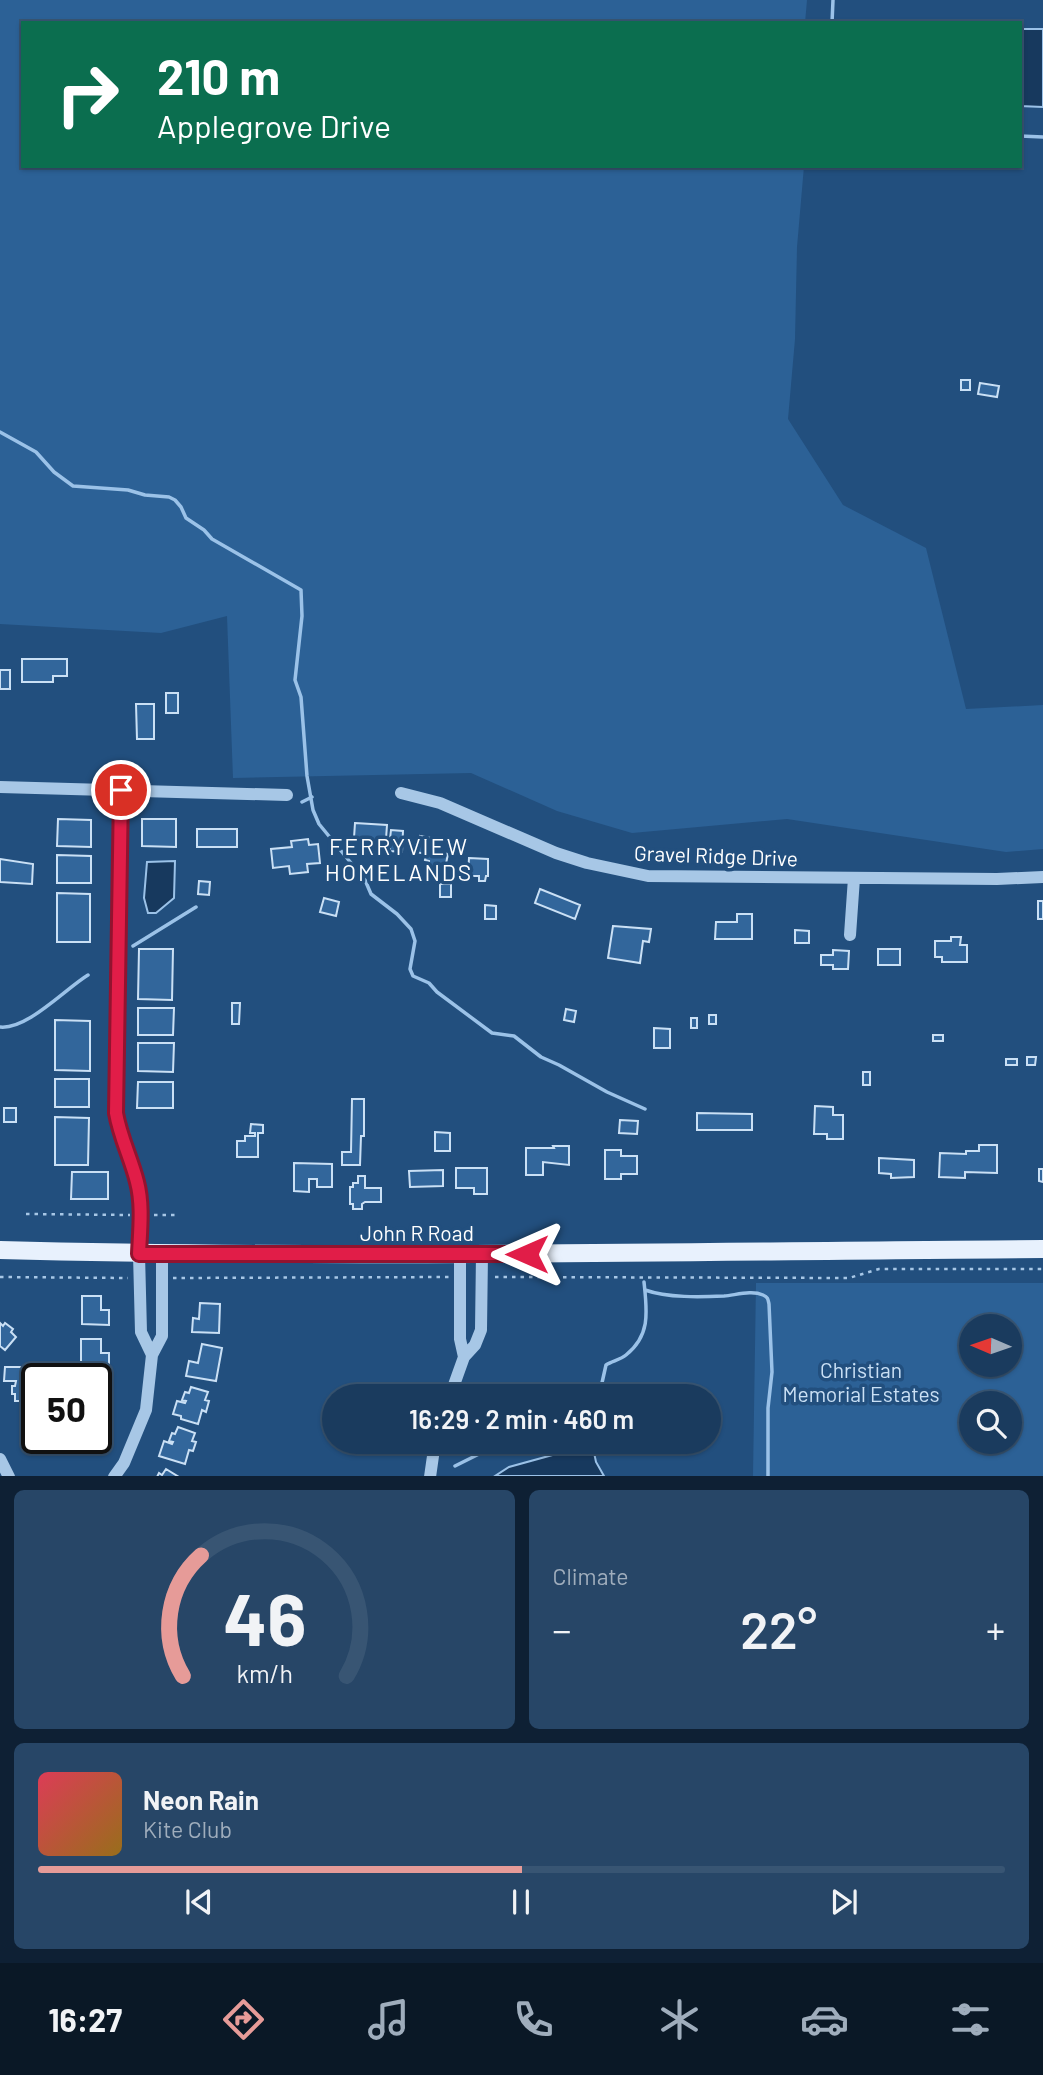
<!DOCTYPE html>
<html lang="en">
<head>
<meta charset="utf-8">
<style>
	:root { --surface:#1a3b5e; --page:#274667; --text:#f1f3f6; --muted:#9fadbc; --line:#385573; --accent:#e69b98 }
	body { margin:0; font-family:Barlow,sans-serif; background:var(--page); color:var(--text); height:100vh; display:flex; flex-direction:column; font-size:26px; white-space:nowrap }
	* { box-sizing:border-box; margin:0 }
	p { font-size:23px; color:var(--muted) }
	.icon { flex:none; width:38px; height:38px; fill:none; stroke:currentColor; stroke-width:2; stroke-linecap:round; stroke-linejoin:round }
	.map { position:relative; height:1476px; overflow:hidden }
	.panel { display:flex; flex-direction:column; gap:14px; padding:14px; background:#0e2034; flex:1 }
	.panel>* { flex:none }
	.top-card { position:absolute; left:21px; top:21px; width:1001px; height:147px; border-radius:0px; box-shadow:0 2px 5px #0004,0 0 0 2px var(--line); background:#0b6e4f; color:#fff; overflow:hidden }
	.needle { width:46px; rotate:272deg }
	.controls { position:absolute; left:959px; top:1314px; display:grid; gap:14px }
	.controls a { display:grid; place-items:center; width:63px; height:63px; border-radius:50%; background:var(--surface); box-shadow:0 2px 5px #0004,0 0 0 2px var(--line); font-size:35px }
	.speed { position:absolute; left:21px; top:1363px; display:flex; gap:14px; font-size:35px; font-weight:700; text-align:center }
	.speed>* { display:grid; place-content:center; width:91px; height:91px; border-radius:50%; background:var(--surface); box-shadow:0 2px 5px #0004,0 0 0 2px var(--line); line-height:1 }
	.speed .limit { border:4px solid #111; border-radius:10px; background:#fff; color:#111 }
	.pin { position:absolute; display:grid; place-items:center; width:60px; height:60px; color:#fff; margin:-30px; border:4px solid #fff; border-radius:50%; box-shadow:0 2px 7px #0007 }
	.me { position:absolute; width:77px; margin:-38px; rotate:270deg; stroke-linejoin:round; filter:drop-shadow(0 0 5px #0008) }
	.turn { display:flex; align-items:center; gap:24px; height:147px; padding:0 21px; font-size:32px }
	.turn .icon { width:91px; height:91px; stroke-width:2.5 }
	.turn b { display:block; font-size:49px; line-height:60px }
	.big { font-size:52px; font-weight:600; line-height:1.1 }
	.panel .widget { flex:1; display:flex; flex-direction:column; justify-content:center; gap:10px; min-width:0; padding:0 24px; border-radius:10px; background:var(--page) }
	.panel .dial { align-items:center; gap:0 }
	.dial svg { height:182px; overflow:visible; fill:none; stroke:var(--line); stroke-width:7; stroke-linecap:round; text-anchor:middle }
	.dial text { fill:var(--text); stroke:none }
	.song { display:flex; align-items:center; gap:21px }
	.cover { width:84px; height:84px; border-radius:10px; background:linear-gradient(135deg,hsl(350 70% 55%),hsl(40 70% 35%)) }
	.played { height:7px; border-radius:4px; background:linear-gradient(90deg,var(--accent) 50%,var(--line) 50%) }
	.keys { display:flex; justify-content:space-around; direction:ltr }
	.heat { display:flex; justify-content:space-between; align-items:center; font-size:38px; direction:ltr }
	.panel .tiles { flex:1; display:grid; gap:14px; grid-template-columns:1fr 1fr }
	.widget:last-child { grid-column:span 2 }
	.trip { position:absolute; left:322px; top:1384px; width:399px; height:70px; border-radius:35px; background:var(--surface); box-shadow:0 2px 5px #0004,0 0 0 2px var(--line); font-weight:600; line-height:70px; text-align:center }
	.dock { display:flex; height:112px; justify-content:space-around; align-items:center; background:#0a1826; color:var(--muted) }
	.dock .icon { width:49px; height:49px }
	.dock .current { color:var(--accent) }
	.dock b { font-size:32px; color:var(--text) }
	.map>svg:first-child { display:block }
</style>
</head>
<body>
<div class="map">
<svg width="1043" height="1477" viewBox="0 0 1043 1477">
	<rect width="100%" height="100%" fill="#224f7e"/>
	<path fill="#2c6196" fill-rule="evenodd" d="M0,0H807L805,23H23V166H804L797,247L795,339L788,419L843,505L926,548L966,709L1043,705V849L1006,852L787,819L632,833L557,811L471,773L233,778L227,616L161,633L0,624Z
		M756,1283H1043V1476H753ZM971,1326H1010V1365H971ZM971,1404H1010V1442H971Z"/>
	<path fill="#17395e" stroke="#9bc2e8" stroke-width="2" d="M1020,29H1043V107L1020,106Z
		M175,861L174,898L156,913H148L144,898L147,862Z
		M574,1442L592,1443L596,1462L604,1476H495L509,1467L556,1454Z"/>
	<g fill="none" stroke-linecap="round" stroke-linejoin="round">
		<path stroke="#9bc2e8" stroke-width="3.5" d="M832,23L833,0
			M1020,136L1043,137
			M0,432L36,452L54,472L73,486L128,490L145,495L169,497L175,500L181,507L186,518L204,530L212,539L301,590L302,616L295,680L301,697L307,776L313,810L319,824L365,880L371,894L397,914L411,929L415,941L410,969L413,976L429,983L437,992L492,1033L514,1036L541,1057L559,1065L607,1092L645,1109
			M302,802L312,797
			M133,946L196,907
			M0,1027C27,1030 65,989 88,975
			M645,1290C668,1298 700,1297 724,1296C736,1295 752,1290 763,1295C768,1297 768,1299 769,1304L772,1372L768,1408V1477
			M599,1396L606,1365C612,1361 620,1360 626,1355C651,1335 647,1311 644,1282
			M455,1466L503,1442"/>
	</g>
	<path fill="#32669b" stroke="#cae0f5" stroke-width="2" d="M961,380H970V390H961Z
		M980,383L999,386L997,397L978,394Z
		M22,659H67V676H53V682H22Z
		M0,670H10V689H0Z
		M166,693H178V713H166Z
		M136,704H154V739H137Z
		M58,819L91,820V847L57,846Z
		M142,819H176V847L142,846Z
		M355,823L387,825L386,839H390L391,830L403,831L402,852L390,851V847L379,846L380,841L354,838Z
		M197,829H237V847H197Z
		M420,836L437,839L435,851L448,854L444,873L428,870L429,861L425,860L426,854L416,852Z
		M308,839L309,845L318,844L320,863L307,864L308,872L290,874L289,866L273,868L271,849L292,847L291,841Z
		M57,855L91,856V883H57Z
		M469,858L488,859V876H486L485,881H479V876H468Z
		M0,859L33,864L32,884L0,882Z
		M199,881L210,882L209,895L198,894Z
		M440,884H451V897H440Z
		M540,889L580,905L575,919L535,903Z
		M57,893L90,894V942H57Z
		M324,898L339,902L336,916L320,912Z
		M1038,901H1043V919H1038Z
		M485,905L496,906V919H485Z
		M737,914H752V939H715L716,922H737Z
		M613,926L651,929L649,942L643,941L640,963L608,958Z
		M795,930L809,931V943H795Z
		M951,937H961L960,945H967V962H942V957H935V941H951Z
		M139,949H173L172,1000L138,999Z
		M878,949H900V965H878Z
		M833,950L849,951L848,969H833V965H821V955H833Z
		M232,1003H240L239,1024H232Z
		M138,1008H174L173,1035H138Z
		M566,1009L576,1011L574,1022L564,1020Z
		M709,1015H716V1024H709Z
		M691,1018H697V1028H691Z
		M55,1020L90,1021V1071L55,1070Z
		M654,1028L670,1029V1048H654Z
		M933,1035H943V1041H933Z
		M138,1043H174L173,1072L138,1071Z
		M1027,1057H1036L1035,1065H1027Z
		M1006,1059H1017V1065H1006Z
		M863,1072H870V1085H863Z
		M55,1079H89V1107H55Z
		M138,1082H173V1108H137Z
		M352,1099H364V1136H361L360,1165H342V1152H351Z
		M815,1106L833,1107V1115H843V1139H827V1134H814Z
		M4,1108H16V1122H4Z
		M697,1113L752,1114V1130H697Z
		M55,1117L89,1118L88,1165H55Z
		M620,1120L638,1121L637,1134L619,1133Z
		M251,1124L263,1125V1133H258V1157H237V1141H245V1136H255V1133H250Z
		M435,1132L450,1133V1151H435Z
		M979,1145H997V1173L965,1172V1178L939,1177L940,1153L966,1154V1151H979Z
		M553,1146H569V1165L543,1162V1175H526V1148H554Z
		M605,1150H621V1156H637V1174H621V1179H605Z
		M879,1158L914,1160V1177L891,1178V1174L879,1173Z
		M294,1163L332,1164V1187H317V1179H309V1192L294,1191Z
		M456,1168H487V1194H474V1188H456Z
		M1039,1169H1043V1182L1039,1181Z
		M443,1170V1186L410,1187L409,1171Z
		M72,1172H108V1199H71Z
		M358,1176H365V1188H381V1202H365L362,1204V1209H353V1204H350V1187H353V1183H358Z
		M82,1296H101V1310H109V1325L82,1324Z
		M200,1303L220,1304L219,1333L192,1332L193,1318L199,1319Z
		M0,1323L3,1326L5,1323L13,1329L11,1332L16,1337L5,1350L0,1346Z
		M81,1339H101V1353H109V1368L81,1367Z
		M202,1344L222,1348L216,1381L186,1376L189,1361L198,1363Z
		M5,1367H35V1401H15V1394H12V1386H15L16,1381H4Z
		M96,1380H100V1396H109V1412H96Z
		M191,1387L208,1392L205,1400L209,1401L206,1412L202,1410L198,1424L181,1419V1416L173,1414L177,1401L185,1403L186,1401L182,1400L185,1392L189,1393Z
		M178,1427L195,1433L192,1441L196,1442L193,1451L189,1450L185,1464L159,1456L164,1441L172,1444L173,1442L169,1441L172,1433L175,1434Z
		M166,1469L179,1477H157L159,1473L162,1475Z"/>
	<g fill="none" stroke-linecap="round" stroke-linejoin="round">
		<path stroke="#a7c7e6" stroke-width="2.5" stroke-dasharray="3.5 5" stroke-linecap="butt" d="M26,1214L130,1215
			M154,1215H175
			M0,1277L128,1278
			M495,1277L849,1278L879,1269H1043
			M173,1278L450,1277"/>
		<path stroke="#a7c7e6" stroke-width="12" d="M0,787L287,795
			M121,790L116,1113L121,1138L132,1162L138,1185L141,1209L139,1254L141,1332L152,1355
			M401,793L440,803L556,853L587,863L648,876L997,879L1043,877
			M850,935L854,878
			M460,1255V1339L464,1357
			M450,1396L464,1357L475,1345L481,1330L482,1254
			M0,1459L9,1477
			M114,1477L124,1463L146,1410L152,1355L162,1336V1254
			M430,1477L435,1442"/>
		<path stroke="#e8f1fd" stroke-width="18" d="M0,1250C348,1259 695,1251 1043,1249"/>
	</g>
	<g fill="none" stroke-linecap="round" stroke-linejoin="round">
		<g stroke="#92132f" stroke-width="18">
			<path id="route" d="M121,790L116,1113C120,1137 131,1158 137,1182C143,1205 140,1230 139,1254H527"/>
		</g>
		<use href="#route" stroke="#e11d48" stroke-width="12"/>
	</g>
	<g text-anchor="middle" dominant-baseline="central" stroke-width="7" stroke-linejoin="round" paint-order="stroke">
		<g font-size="21" fill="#fff" stroke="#224f7e">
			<text transform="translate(716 855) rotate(2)">Gravel Ridge Drive</text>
			<text x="417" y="1232">John R Road</text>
		</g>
		<g font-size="21" fill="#cae0f5" stroke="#224f7e">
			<text x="861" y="1369">Christian<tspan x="861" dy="24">Memorial Estates</tspan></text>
		</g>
		<g font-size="23" letter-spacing="2" fill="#fff" stroke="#224f7e">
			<text x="399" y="846">FERRYVIEW<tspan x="399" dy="26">HOMELANDS</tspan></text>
		</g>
	</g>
</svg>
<div class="controls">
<a><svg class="needle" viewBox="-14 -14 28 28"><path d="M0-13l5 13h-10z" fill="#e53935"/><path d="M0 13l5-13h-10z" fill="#9fadbc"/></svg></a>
<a><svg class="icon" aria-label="search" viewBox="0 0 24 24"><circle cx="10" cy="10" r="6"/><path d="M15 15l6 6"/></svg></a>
</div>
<div class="speed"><div class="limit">50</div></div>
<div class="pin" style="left:121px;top:790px;background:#d93025"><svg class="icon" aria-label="arrive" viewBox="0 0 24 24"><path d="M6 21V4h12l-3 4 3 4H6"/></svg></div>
<svg class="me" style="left:527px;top:1254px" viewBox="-20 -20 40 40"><path d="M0-17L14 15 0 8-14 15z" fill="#e11d48" stroke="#fff" stroke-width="4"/></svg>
<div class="trip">16:29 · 2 min · 460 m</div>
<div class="top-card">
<div class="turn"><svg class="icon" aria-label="right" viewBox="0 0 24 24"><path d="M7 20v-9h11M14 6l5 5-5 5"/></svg><div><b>210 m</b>Applegrove Drive</div></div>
</div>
</div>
<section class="panel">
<div class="tiles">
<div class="widget dial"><svg viewBox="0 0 100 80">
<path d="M14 69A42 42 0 1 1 86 69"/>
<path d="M14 69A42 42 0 0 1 22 16" stroke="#e69b98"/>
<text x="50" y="56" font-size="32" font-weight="700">46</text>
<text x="50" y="72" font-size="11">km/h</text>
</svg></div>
<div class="widget"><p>Climate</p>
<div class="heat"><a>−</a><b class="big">22°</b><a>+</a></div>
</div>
<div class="widget">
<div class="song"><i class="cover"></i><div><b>Neon Rain</b><p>Kite Club</p></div></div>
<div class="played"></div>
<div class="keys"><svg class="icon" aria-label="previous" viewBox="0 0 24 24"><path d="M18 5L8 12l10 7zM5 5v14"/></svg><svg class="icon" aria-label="pause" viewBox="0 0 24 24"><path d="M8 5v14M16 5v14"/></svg><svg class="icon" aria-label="next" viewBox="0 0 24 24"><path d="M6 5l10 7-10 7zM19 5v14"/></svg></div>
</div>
</div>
</section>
<nav class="dock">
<b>16:27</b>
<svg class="icon current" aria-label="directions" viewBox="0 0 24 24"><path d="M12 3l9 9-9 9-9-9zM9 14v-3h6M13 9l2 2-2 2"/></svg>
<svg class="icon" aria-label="music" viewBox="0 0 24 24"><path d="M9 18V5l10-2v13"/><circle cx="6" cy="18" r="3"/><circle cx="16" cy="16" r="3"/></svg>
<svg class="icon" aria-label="phone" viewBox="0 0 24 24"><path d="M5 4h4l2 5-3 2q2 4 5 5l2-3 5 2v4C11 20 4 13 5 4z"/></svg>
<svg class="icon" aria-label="climate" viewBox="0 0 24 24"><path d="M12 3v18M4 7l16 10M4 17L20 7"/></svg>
<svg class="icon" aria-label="car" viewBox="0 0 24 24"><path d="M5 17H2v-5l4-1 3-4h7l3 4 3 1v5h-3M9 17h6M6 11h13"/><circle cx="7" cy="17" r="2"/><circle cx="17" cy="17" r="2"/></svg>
<svg class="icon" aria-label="filters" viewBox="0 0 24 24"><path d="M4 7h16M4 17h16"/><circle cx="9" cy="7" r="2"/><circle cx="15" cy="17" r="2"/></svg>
</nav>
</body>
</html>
